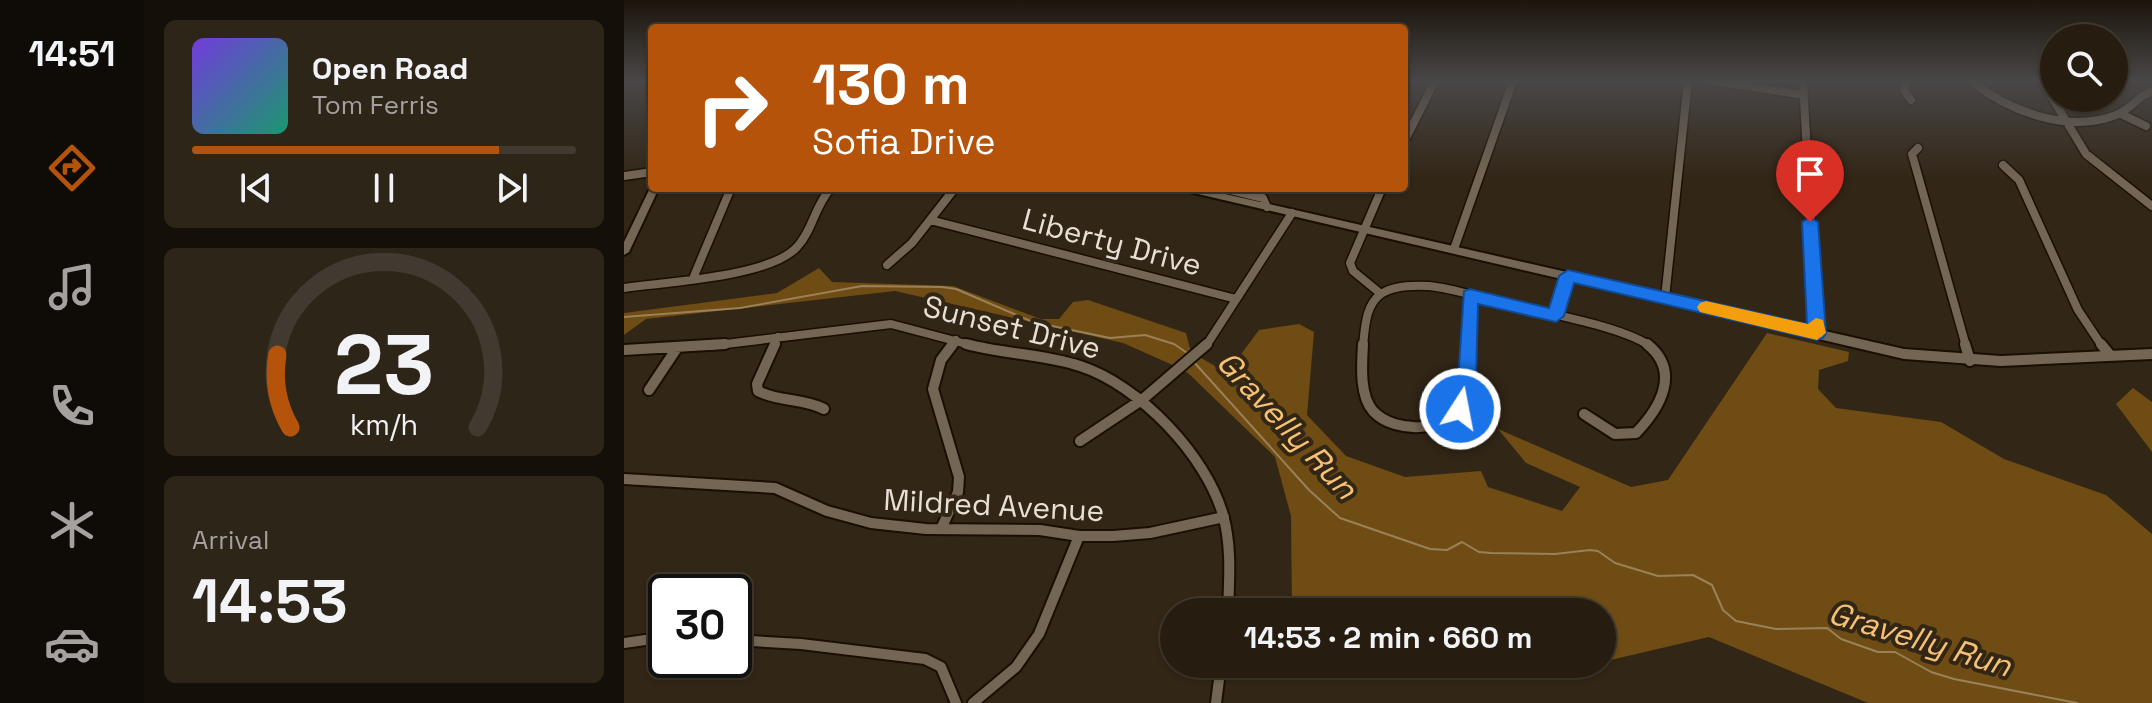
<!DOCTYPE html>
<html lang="en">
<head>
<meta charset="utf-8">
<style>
	:root { --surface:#261c10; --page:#2e2519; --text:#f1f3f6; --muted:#a4a19f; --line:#423a30; --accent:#b45309 }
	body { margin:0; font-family:"Space Grotesk",sans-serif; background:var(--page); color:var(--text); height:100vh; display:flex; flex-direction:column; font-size:30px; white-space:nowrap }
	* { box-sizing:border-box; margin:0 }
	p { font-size:26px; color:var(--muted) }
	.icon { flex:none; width:44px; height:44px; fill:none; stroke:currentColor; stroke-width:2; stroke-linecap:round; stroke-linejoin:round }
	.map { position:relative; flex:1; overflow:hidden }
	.panel { display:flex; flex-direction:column; gap:20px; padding:20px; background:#150f09; width:480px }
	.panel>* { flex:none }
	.top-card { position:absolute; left:24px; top:24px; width:760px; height:168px; border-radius:8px; box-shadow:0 2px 6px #0004,0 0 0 2px var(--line); background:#b45309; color:#fff; overflow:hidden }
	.controls { position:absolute; left:1416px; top:24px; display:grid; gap:16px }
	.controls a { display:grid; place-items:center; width:88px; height:88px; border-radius:50%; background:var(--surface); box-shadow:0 2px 6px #0004,0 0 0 2px var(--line); font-size:40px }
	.speed { position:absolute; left:24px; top:574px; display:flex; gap:16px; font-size:40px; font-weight:700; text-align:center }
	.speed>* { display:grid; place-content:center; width:104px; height:104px; border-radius:50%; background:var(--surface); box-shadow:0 2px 6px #0004,0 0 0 2px var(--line); line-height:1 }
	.speed .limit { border:4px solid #111; border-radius:12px; background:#fff; color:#111 }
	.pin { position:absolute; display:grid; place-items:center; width:68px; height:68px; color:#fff; margin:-82px -34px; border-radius:50% 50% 50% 0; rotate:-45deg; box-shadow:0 0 8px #0007 }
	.pin .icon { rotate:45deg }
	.me { position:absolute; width:88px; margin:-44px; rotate:11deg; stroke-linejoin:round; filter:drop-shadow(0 0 6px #0008) }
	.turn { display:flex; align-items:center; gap:28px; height:168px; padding:0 32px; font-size:36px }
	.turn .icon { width:104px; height:104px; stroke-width:2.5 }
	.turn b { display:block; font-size:56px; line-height:68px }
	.big { font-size:60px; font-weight:800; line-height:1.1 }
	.panel .card { flex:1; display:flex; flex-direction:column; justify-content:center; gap:12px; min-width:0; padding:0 28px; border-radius:12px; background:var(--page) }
	.panel .dial { align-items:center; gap:0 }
	.dial svg { height:208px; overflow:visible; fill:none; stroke:var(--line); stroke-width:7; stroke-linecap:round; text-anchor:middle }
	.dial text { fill:var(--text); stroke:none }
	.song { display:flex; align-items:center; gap:24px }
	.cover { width:96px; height:96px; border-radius:12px; background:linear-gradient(135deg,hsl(260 70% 55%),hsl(160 70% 35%)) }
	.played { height:8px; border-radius:4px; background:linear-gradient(90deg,var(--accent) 80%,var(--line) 80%) }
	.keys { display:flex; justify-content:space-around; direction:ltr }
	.trip { position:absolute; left:536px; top:598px; width:456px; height:80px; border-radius:40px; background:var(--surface); box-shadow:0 2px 6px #0004,0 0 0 2px var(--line); font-weight:800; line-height:80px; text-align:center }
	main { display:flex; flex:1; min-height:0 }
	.tabs { display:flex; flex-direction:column; width:144px; justify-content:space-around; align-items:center; background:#0f0b06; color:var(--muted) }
	.tabs .icon { width:56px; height:56px }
	.tabs .active { color:var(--accent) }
	.tabs b { font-size:36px; color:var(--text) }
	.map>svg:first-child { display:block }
</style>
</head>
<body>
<main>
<nav class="tabs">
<b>14:51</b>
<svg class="icon active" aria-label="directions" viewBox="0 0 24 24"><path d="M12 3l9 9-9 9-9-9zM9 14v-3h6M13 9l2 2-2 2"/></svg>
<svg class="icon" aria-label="music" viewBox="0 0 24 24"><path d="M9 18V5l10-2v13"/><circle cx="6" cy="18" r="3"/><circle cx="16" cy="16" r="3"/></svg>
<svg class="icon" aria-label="phone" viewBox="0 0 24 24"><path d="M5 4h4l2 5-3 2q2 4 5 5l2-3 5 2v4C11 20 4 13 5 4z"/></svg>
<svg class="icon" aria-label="climate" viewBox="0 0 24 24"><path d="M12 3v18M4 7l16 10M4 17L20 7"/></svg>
<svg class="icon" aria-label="car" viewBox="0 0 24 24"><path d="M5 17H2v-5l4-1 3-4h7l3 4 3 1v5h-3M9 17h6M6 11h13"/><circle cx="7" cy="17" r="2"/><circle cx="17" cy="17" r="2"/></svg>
</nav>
<section class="panel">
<div class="card">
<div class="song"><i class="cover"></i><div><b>Open Road</b><p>Tom Ferris</p></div></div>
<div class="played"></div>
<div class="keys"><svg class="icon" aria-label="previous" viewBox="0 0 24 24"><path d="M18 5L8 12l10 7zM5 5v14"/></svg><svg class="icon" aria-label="pause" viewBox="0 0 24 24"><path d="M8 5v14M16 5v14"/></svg><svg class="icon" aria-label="next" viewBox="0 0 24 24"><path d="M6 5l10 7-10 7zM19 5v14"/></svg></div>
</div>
<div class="card dial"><svg viewBox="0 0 100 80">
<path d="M14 69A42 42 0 1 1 86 69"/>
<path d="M14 69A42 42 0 0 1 9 41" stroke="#b45309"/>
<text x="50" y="56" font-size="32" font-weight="700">23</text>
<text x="50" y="72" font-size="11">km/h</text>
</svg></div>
<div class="card"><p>Arrival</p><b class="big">14:53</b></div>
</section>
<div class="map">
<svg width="1528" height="703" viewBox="0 0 1528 703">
	<rect width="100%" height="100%" fill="#322616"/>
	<path fill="#6e4c14" d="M195,268L208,282L329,286L417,319H435L449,302L464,300L562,333L567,352L603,373L635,330L675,324L690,332L683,415L722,456L781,477L857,471L864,487L938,511L956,487L902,463L874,429L1007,487L1044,480L1143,333L1225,352L1224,361L1195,370L1194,389L1212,408L1317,422L1380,459L1482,495L1528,534V703H1244L1085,637L978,662V612H668L667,516L651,457L564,373L553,367L499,343L271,291L22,319L0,335V313L153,293Z
		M1509,388L1528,402V452L1492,404Z"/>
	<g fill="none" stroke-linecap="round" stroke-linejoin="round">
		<path stroke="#9b8158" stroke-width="2" d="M0,317L116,308L238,286L318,287L332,289L409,322L486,338L521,335L550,344L566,355
			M569,361L685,490L716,518L806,549L823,550L838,542L855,552L867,553L931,554L966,550L974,551L991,563L1034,576L1069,575L1088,585L1099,610L1112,621L1152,629L1203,628L1217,639L1254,652H1271L1307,672L1330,679L1453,703"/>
		<g stroke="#190f02" stroke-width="11">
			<path id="minor-far1" d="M1090,81L1180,95
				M1179,81L1193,333
				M1282,81L1280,90L1287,100
				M1347,81C1385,111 1444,134 1492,115C1506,110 1514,96 1528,91
				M1418,81L1462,154L1528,206
				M1497,114L1522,126
				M780,142L811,81
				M1294,148L1288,154L1342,346
				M1379,165L1395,180L1454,310L1478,346
				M0,176L28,172
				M598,188L639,198L643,207
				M306,220L612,299
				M830,249L889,81
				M263,265L288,243L331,188
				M70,276L107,188
				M0,288C42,282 146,277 173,247C189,230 190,207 207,188
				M757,294L729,271L726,263L758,188
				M1041,298L1064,81
				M932,316L944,276
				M85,346L267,324L350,346
				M150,346L154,337
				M327,346L332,340
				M582,346L668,213
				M739,346C741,329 741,305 757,294C770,285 789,285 805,286C827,288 850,296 871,301C911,311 995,325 1026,346
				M844,346L846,296"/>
		</g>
		<g stroke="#190f02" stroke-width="14">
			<path id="minor" d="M151,344L133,384L134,391C155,402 179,398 200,409
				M342,344C379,354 420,354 456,366C515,385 582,455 599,515C608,547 605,580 604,612
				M739,344C738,363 735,395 749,411C771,435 828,433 840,400C846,383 844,362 844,344
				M1341,344L1346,361
				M1477,344L1486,355
				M0,350L101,344
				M25,390L53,348
				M960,414L991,434L1012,433C1037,407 1057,371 1023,344
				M456,441L519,399L583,344
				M0,479L151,488L203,511L247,523L302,529L416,530L455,536H489L526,533L600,517
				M317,529L334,492L335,477L309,389L317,360L329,344
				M110,640L177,644L301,659L317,667L332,703
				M0,643L42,637
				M349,703L392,667L415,634L455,536
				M592,703L597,664"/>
		</g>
		<g stroke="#190f02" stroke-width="4">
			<path id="tertiary" d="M27,186L28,188H35L5,252L0,255V242Z"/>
		</g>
		<g stroke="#190f02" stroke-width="4">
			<path id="secondary" d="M556,188H575L1280,349L1377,356L1528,349V359L1377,366L1280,359L561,191Z"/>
		</g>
		<use href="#minor-far1" stroke="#746654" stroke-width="8"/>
		<use href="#minor" stroke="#746654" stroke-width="10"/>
		<use href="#tertiary" fill="#746654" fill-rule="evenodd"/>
		<use href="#secondary" fill="#746654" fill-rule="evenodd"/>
	</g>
	<linearGradient id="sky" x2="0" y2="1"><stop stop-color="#1c150c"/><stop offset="0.45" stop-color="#494747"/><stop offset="1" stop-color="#494747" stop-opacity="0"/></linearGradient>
	<rect width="1528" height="179" fill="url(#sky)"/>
	<path fill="#1a73e8" stroke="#114b97" stroke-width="2" d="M1186,217L1194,222L1202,333L1199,338L1193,340L950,283L940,316L932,322L854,304L852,381L842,415H829L826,409L834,381L840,291L846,289L925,308L935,276L944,270L1183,324L1178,222Z"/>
	<path fill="#f59e0b" d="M1082,301L1184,324L1192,318L1199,320L1202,333L1193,340L1076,312L1073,307L1076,303Z"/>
	<g text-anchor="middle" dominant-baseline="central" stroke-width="8" stroke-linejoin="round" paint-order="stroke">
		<g font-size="30" fill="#e7e0d5" stroke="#322616">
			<text transform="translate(488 242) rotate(15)">Liberty Drive</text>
			<text transform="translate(388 327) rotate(14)">Sunset Drive</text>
			<text transform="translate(370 505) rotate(3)">Mildred Avenue</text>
		</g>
		<g font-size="32" font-style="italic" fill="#f6c173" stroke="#322616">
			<text transform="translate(663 425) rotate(47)">Gravelly Run</text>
			<text transform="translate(1296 639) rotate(17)">Gravelly Run</text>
		</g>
	</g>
</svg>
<div class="controls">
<a><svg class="icon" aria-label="search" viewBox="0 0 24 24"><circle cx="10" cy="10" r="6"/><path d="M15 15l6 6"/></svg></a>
</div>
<div class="speed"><div class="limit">30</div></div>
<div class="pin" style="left:1186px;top:222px;background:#d93025"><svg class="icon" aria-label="arrive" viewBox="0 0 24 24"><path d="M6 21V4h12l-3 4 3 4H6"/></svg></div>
<svg class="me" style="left:836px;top:409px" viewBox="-20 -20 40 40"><circle r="17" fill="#1a73e8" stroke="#fff" stroke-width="3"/><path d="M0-11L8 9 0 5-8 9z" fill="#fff"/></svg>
<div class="trip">14:53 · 2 min · 660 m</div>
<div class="top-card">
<div class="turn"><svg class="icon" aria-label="right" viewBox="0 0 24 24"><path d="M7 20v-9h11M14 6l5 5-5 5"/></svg><div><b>130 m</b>Sofia Drive</div></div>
</div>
</div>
</main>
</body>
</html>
